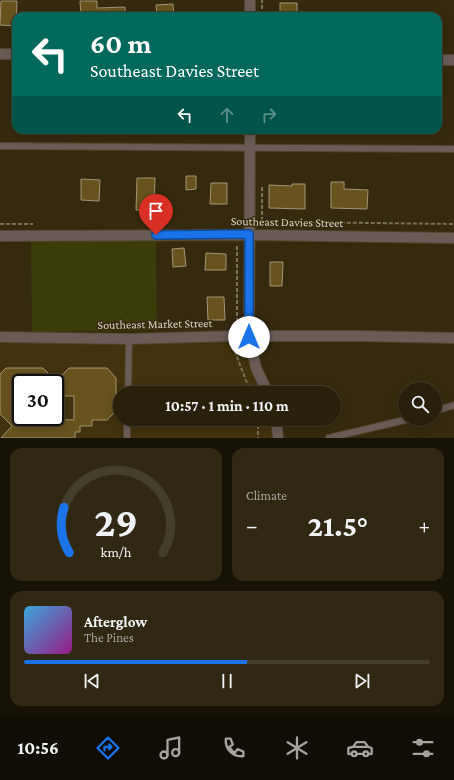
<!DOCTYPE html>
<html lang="en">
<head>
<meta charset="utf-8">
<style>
	:root { --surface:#28200a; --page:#302813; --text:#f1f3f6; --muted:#a5a39c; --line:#443e2b; --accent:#1a73e8 }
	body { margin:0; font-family:"Crimson Pro",serif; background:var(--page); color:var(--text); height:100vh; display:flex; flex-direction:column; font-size:15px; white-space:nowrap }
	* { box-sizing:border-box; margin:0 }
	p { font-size:13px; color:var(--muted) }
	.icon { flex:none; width:22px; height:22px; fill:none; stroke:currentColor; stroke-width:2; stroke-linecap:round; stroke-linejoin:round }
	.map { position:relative; height:438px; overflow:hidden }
	.side { display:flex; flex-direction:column; gap:10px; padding:10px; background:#161206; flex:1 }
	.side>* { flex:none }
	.banner { position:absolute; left:12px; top:12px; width:430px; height:122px; border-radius:12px; box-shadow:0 2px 10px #0003,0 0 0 1px var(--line); background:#00695c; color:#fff; overflow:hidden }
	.tools { position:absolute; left:398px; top:382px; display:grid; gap:8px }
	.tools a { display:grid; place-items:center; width:44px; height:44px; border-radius:50%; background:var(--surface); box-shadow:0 2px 10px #0003,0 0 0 1px var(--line); font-size:20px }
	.speed { position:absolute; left:12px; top:374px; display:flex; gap:8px; font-size:20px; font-weight:700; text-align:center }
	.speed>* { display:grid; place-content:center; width:52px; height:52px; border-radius:50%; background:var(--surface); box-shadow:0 2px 10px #0003,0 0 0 1px var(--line); line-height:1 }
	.speed .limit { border:2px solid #111; border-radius:6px; background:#fff; color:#111 }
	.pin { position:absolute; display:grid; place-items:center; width:34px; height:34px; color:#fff; margin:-41px -17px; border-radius:50% 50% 50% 0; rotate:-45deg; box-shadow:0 0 4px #0007 }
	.pin .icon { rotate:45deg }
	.me { position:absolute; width:44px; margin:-22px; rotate:0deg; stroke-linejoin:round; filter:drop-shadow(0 0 3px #0008) }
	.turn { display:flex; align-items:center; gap:14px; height:84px; padding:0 12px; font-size:18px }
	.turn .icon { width:52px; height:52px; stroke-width:2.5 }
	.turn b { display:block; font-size:28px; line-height:34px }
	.lanes { display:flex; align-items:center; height:38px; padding:0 12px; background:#0003; justify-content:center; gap:20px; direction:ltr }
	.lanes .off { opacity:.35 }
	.big { font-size:30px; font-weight:700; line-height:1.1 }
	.side .widget { flex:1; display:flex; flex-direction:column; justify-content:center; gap:6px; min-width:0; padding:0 14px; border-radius:12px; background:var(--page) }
	.side .dial { align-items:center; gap:0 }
	.dial svg { height:104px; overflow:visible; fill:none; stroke:var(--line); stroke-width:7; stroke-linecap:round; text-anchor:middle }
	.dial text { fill:var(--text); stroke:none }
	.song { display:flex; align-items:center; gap:12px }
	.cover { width:48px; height:48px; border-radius:6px; background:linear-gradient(135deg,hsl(200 70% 55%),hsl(310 70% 35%)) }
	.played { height:4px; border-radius:2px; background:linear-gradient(90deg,var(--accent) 55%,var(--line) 55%) }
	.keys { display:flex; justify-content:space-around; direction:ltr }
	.heat { display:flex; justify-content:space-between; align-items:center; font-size:22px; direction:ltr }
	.side .tiles { flex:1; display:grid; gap:10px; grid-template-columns:1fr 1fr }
	.widget:last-child { grid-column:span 2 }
	.trip { position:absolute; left:113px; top:386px; width:228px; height:40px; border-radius:20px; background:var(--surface); box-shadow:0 2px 10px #0003,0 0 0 1px var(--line); font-weight:700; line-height:40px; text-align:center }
	.tabs { display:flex; height:64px; justify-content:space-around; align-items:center; background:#100d04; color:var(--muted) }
	.tabs .icon { width:28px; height:28px }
	.tabs .selected { color:var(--accent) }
	.tabs b { font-size:18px; color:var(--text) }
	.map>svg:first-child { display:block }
</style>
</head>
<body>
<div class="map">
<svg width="454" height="438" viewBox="0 0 454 438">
	<rect width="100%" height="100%" fill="#362a0e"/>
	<path fill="#42330e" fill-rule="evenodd" d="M0,342H228L238,346L244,351L261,393H120V419H270L273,438H0ZM21,383H55V417H21Z"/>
	<path fill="#3a3c0a" d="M156,240L157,330L32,332L31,242Z"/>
	<path fill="#68531e" stroke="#a29575" d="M1,1H17L16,26L0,25Z
		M80,1H97V8L125,7V16H81Z
		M280,3H297V16H280Z
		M173,4L174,16H157L156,5Z
		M186,176H196V189L186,190Z
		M137,178H155L154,210H136Z
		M81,179L100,180L99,201L81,200Z
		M331,182H344V189L368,190L367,209L331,208Z
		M211,183H227V204H210Z
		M292,184H305V209L269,208V185L292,186Z
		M184,248L186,266L173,267L172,249Z
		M206,253L226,254V270H205Z
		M270,262H283L282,286H270Z
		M207,297H224L225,320H208Z
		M6,368H43L58,383H21V417H39V419L74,420V396H60V377L69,368H107L116,378V411L107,420H92V426H80V432H75V438H1L12,426L0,414V374Z"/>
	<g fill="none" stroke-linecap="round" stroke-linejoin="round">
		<g stroke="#50452b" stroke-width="8">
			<path id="service" d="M0,146L454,149
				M128,393L129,339
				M435,411L454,405
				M127,438V419
				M329,438L409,419"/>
		</g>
		<g stroke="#50452b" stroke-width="12">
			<path id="minor" d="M250,16V0
				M0,54H16
				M438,60H454
				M250,130L249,337L256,368L268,393
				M0,236L249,235L454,238
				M0,337L129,339L234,336H359L454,338
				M276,419L278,438"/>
		</g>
		<path stroke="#7a7058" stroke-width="2" stroke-dasharray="4 2" stroke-linecap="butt" d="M262,15V0
			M262,187V224
			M0,224H33
			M281,224L292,222L454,224
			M237,246V321
			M234,327V323L239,321
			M235,345V352L251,393
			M258,419V438"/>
		<use href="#service" stroke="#6a5b57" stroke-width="6"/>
		<use href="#minor" stroke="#6a5b57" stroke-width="10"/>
	</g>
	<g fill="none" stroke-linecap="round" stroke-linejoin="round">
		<g stroke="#114b97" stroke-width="10">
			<path id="route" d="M156,235L249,234V337"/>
		</g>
		<use href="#route" stroke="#1a73e8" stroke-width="7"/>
	</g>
	<g text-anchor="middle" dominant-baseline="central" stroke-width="3" stroke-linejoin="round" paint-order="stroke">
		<g font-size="12" fill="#dbd4c3" stroke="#362a0e">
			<text transform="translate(287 222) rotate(1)">Southeast Davies Street</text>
			<text transform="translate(155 324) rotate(-1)">Southeast Market Street</text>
		</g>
	</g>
</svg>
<div class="tools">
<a><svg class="icon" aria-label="search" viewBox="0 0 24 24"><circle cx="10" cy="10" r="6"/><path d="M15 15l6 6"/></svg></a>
</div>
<div class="speed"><div class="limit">30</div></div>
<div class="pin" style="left:156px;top:235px;background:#d93025"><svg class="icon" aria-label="arrive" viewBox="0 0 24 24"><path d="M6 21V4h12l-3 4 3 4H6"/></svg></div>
<svg class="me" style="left:249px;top:337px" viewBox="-20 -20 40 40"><circle r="19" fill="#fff"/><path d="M0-13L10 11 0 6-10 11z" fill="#1a73e8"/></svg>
<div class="trip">10:57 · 1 min · 110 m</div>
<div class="banner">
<div class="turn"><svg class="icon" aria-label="left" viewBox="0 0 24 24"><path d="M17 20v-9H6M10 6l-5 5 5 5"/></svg><div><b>60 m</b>Southeast Davies Street</div></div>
<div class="lanes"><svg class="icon" aria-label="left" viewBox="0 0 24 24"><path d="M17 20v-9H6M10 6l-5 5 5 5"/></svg><svg class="icon off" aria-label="ahead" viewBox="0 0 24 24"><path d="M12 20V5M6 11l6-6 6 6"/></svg><svg class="icon off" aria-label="right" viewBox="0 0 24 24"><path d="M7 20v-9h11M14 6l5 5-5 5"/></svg></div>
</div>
</div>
<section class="side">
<div class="tiles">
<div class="widget dial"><svg viewBox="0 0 100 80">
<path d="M14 69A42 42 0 1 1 86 69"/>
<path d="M14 69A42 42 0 0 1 10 34" stroke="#1a73e8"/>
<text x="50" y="56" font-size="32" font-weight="700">29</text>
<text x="50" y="72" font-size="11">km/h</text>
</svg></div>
<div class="widget"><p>Climate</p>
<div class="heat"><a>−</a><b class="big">21.5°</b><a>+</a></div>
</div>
<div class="widget">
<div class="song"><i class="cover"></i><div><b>Afterglow</b><p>The Pines</p></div></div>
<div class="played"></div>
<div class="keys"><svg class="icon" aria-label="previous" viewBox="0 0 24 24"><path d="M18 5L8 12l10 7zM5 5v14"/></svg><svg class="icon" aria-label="pause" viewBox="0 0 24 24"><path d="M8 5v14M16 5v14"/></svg><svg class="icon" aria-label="next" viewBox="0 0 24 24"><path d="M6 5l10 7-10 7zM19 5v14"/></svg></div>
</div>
</div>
</section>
<nav class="tabs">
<b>10:56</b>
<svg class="icon selected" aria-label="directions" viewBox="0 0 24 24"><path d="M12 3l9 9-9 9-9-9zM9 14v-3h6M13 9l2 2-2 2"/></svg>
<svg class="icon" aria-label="music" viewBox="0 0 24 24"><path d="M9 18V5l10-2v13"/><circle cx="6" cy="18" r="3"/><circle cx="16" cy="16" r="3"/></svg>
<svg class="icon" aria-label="phone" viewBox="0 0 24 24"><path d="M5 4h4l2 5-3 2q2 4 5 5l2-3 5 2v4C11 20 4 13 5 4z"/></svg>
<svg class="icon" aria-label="climate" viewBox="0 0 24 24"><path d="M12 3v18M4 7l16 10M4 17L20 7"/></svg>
<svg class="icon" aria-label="car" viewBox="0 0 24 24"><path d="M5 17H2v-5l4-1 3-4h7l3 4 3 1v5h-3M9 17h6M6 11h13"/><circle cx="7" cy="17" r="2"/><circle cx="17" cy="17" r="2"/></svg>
<svg class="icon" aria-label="filters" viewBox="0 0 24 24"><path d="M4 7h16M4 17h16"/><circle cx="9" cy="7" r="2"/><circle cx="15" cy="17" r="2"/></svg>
</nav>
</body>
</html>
